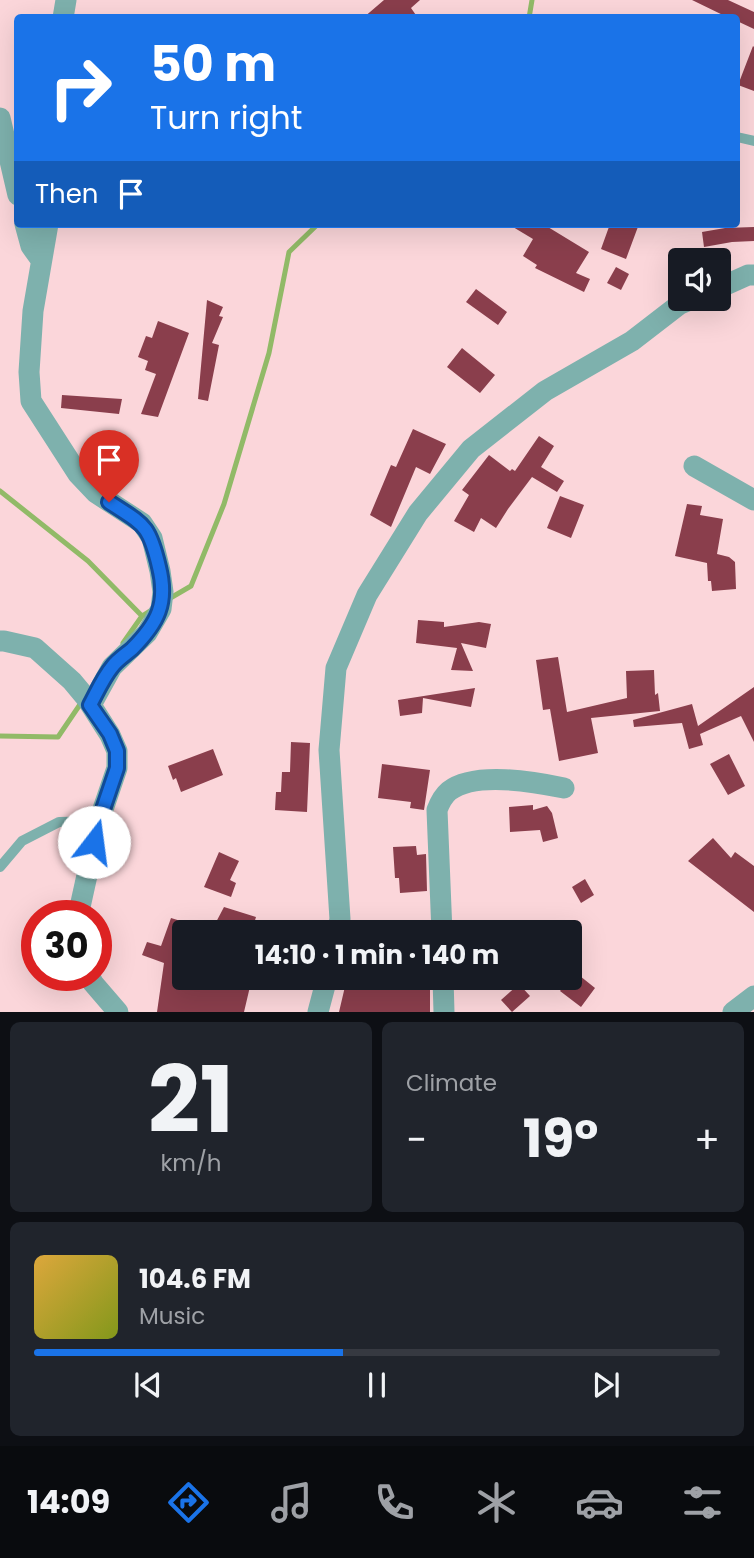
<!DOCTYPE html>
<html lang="en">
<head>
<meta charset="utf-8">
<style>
	:root { --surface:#171b24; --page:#20242c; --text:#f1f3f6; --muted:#9ea1a6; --line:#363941; --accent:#1a73e8 }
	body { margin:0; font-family:Poppins,sans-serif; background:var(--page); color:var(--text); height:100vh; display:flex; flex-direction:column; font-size:26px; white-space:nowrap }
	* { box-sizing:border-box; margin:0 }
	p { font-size:23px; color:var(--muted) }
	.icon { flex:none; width:38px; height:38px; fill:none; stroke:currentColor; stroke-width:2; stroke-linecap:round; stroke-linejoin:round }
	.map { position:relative; height:1012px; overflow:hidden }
	.drawer { display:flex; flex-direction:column; gap:10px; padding:10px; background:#0d0f14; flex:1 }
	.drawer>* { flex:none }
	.hud { position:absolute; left:14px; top:14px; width:726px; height:214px; border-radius:7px; box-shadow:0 7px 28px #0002; background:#1a73e8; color:#fff; overflow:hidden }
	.fabs { position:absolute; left:668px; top:248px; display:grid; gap:14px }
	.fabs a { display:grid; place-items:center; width:63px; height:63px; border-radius:7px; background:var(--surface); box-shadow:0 7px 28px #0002; font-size:35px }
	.speed { position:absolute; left:21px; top:900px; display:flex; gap:14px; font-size:35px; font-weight:700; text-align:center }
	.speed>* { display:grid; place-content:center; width:91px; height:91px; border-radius:50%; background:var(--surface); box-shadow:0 7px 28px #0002; line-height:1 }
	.speed .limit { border:10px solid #d22; background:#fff; color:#111 }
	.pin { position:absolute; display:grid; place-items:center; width:60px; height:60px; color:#fff; margin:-72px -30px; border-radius:50% 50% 50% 0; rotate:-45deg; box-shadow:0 0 7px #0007 }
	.pin .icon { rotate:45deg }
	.me { position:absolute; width:77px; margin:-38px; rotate:15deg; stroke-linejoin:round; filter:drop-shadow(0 0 5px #0008) }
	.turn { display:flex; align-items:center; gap:24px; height:147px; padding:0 21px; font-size:32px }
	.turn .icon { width:91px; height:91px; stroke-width:2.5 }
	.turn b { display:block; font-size:49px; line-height:60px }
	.then { display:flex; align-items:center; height:66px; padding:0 21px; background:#0003; gap:14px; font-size:26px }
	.big { font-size:52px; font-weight:700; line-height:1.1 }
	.drawer .widget { flex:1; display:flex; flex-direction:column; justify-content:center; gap:10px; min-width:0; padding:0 24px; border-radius:10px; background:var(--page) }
	.drawer .dial { align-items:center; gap:0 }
	.dial b { font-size:91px; line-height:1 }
	.song { display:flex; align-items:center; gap:21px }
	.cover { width:84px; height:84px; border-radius:10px; background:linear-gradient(135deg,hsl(40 70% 55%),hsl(70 70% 35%)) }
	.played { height:7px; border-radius:4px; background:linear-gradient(90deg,var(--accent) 45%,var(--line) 45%) }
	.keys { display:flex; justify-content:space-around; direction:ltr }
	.heat { display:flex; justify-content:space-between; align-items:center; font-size:38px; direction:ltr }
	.drawer .tiles { flex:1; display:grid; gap:10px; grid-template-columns:1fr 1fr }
	.widget:last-child { grid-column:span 2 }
	.trip { position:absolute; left:172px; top:920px; width:410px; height:70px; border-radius:7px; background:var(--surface); box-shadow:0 7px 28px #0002; font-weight:700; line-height:70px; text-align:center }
	.dock { display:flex; height:112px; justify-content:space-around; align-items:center; background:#090b0e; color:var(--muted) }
	.dock .icon { width:49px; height:49px }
	.dock .current { color:var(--accent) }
	.dock b { font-size:32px; color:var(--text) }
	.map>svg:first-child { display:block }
</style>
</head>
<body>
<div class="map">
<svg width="754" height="1012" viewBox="0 0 754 1012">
	<rect width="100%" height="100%" fill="#fbd6da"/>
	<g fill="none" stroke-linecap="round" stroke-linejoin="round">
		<path stroke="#91ba67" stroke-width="5" d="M529,18L532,0
			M0,491L88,561L142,616
			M167,600L191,586L224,504L269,353L289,252L318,224
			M123,643L142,616L153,609
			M0,736L58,737L81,703"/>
	</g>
	<path fill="#8a3e4c" d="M384,0H420L411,8L418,18H363Z
		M692,0H728L754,12V29L737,21V18H729Z
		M753,46L754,47V91L738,85Z
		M508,224H543L589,252L576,273L590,279L584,292L535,268L537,265L523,256L533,239Z
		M610,224H639L626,259L601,249Z
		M754,227V241L732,242L704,247L702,232L725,228Z
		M616,267L629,274L621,290L607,283Z
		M476,289L507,312L498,325L466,302Z
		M207,300L223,307L219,316L223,317L212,343L219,345L208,401L198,399Z
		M158,321L189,333L158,417L141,414L156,374L145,370L148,361L138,357L146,336L152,338Z
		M462,348L495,375L480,393L447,367Z
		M62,395L122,399L119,414L61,408Z
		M413,429L446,444L430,474L416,467L391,527L370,515L391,465L396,467Z
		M539,436L554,446L541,467L564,481L557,492L532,477L508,509L496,528L481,518L474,532L454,521L469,495L462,490L489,455L510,471L512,469L515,471Z
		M560,496L584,505L571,538L547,528Z
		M687,504L702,506L700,515L723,519L717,554L729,557L735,562L736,589L712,591L711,581H708L707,563L675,556Z
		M418,620L444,622V627L479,622L491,624L486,648L461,643L473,671L451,670L457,648L416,643Z
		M558,657L567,712L627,698L626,671L654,670L655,695L658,693L660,711L591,718L598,753L559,761L550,709L543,710L536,660Z
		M754,687V742L741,716L700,734L703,745L689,749L682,723L634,727L633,720L692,704L698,726Z
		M475,688L471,707L423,698L422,713L400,716L398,700Z
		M291,742L310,743L307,812L275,810L276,792H281L282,772H290Z
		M213,749L223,775L181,792L176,778L173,780L168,766Z
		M729,754L745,786L728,795L710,764Z
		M382,764L430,770L424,810L410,808L411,802L378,798Z
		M533,805V810L547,806L552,813L558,838L543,842L540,830L510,832L509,807Z
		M713,838L731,858L735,852L754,866V912L688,861Z
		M416,846L417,855L426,854L427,891L400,893L399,878H395L393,847Z
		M219,852L239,861L230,880L236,883L231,897L204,887Z
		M585,879L594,895L581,903L572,887Z
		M224,907L256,917L251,933H229L214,926Z
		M171,918L184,922V978H252L244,1012H157L164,963L142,955L147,942L161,946Z
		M575,972L595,988L581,1007L560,991Z
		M347,978H430V1012H339Z
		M519,984L530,996L512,1012L501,1000Z"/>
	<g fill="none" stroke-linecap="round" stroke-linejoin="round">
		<path stroke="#7eb1ad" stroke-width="10" d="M737,137L754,141
			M0,867L22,841L59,822L99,821"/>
		<path stroke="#7eb1ad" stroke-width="21" d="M63,18L66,0
			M0,118L18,195
			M25,224L31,246L41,260
			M48,224L33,311L29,372L31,401L78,474L96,493L142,523L152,538L160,571L163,592L161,609L147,633L112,667L91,705
			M719,288L748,275H754
			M694,466L754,500
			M0,641H4L35,648L72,681L87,699L110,735L117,751V768L99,821L80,907L79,915
			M337,933L340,919L329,750L336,668L367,595L418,513L471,449L545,391L632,341L680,304L692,299
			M442,933L437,810C440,802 443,796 449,791C475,771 535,782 564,788
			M89,975L93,983L118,1012
			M443,978L444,1012
			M318,1012L327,978
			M733,1012L754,996"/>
	</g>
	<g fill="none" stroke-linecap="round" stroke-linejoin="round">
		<g stroke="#114b97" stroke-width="18">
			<path id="route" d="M94,842L99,821L117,768V751L110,734L90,705C97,692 103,678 112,667C117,660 125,655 132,649C158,623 168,603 159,567C149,524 144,525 109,502"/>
		</g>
		<use href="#route" stroke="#1a73e8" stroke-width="12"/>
	</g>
</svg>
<div class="fabs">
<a><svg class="icon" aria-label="sound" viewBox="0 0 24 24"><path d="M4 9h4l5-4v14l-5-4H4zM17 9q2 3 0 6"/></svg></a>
</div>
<div class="speed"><div class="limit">30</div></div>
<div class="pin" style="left:109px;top:502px;background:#d93025"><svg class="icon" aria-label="arrive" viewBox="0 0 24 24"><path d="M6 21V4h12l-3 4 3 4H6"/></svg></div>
<svg class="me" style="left:94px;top:842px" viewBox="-20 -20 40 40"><circle r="19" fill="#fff"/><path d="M0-13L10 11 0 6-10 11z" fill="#1a73e8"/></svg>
<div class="trip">14:10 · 1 min · 140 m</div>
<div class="hud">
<div class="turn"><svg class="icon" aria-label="right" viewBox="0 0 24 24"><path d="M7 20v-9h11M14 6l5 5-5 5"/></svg><div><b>50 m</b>Turn right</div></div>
<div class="then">Then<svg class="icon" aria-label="arrive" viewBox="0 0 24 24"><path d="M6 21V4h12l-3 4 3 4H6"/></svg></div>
</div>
</div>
<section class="drawer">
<div class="tiles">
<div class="widget dial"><b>21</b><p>km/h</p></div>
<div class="widget"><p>Climate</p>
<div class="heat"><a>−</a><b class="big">19°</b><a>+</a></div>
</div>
<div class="widget">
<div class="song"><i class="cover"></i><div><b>104.6 FM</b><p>Music</p></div></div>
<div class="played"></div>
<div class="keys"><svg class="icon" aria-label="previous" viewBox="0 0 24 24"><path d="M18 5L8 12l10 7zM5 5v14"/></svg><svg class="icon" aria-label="pause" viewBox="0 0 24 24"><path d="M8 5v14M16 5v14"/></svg><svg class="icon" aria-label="next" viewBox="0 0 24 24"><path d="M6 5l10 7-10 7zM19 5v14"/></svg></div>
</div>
</div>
</section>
<nav class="dock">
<b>14:09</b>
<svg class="icon current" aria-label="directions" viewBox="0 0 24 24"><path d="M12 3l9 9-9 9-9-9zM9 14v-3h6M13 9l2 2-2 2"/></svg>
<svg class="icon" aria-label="music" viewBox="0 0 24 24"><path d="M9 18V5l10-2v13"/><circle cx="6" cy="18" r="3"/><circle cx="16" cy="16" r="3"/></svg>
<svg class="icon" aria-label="phone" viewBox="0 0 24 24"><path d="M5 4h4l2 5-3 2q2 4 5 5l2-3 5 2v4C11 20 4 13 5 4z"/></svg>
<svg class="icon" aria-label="climate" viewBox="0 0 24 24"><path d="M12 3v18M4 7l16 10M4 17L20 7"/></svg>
<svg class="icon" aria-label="car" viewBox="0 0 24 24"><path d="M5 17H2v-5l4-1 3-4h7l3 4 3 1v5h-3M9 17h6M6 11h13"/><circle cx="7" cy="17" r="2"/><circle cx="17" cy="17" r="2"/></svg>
<svg class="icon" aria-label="filters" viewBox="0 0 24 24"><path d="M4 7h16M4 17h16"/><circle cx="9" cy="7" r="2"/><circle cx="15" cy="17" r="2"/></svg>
</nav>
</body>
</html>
